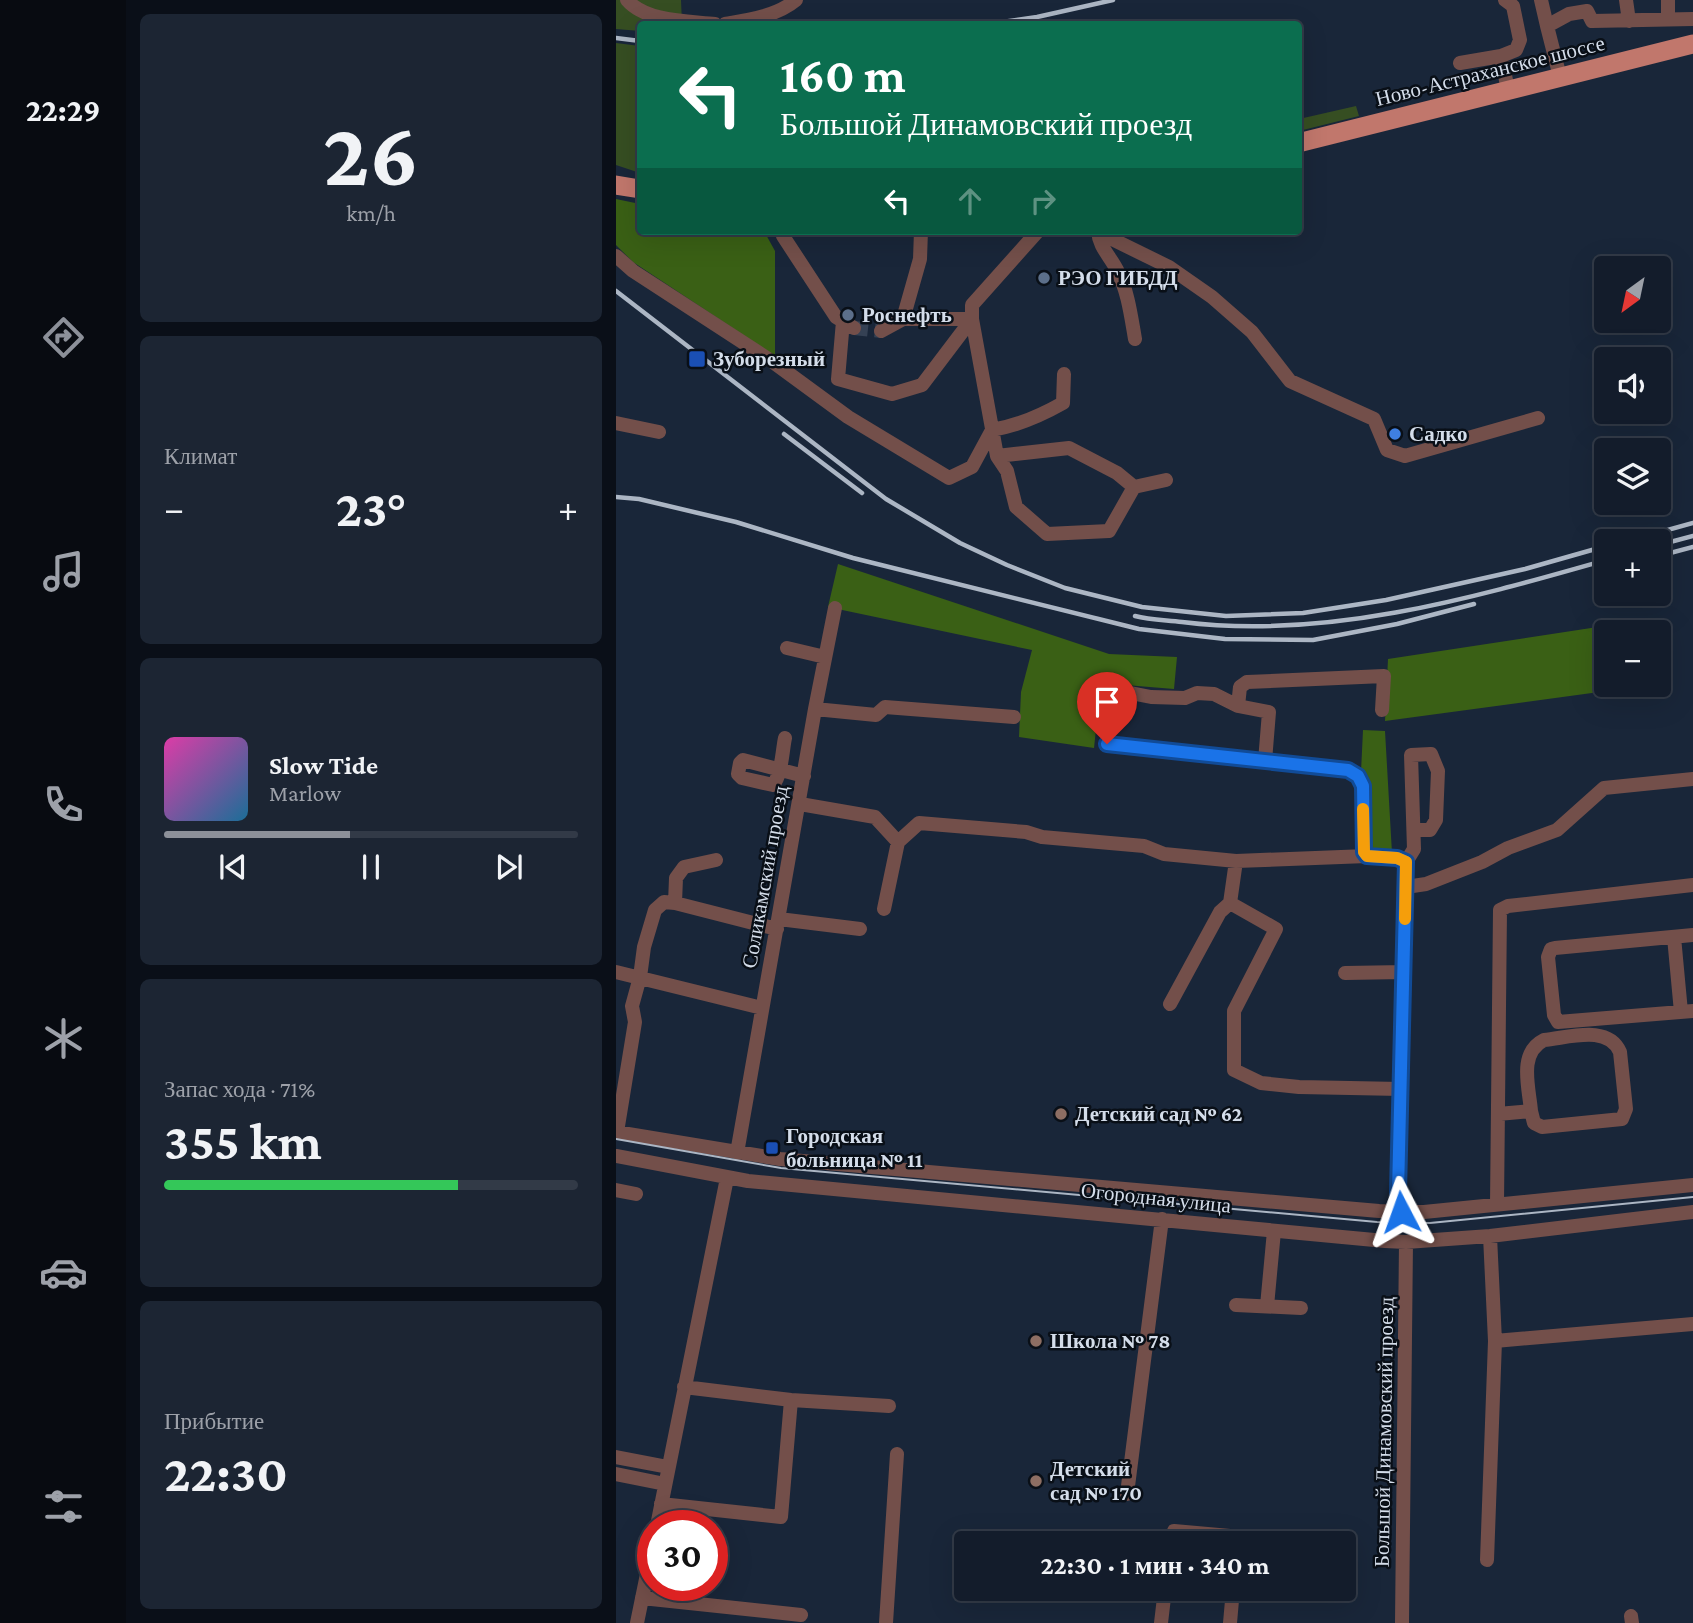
<!DOCTYPE html>
<html lang="ru">
<head>
<meta charset="utf-8">
<style>
	:root { --surface:#131c2b; --page:#1c2533; --text:#f1f3f6; --muted:#9da1a9; --line:#323a47; --accent:#8c9099 }
	body { margin:0; font-family:"Crimson Pro",serif; background:var(--page); color:var(--text); height:100vh; display:flex; flex-direction:column; font-size:26px; white-space:nowrap }
	* { box-sizing:border-box; margin:0 }
	p { font-size:23px; color:var(--muted) }
	.icon { flex:none; width:38px; height:38px; fill:none; stroke:currentColor; stroke-width:2; stroke-linecap:round; stroke-linejoin:round }
	.map { position:relative; flex:1; overflow:hidden }
	.sheet { display:flex; flex-direction:column; gap:14px; padding:14px; background:#0a0f18; width:490px }
	.sheet>* { flex:none }
	.guide { position:absolute; left:21px; top:21px; width:665px; height:214px; border-radius:7px; box-shadow:0 7px 28px #0002,0 0 0 2px var(--line); background:#0b6e4f; color:#fff; overflow:hidden }
	.needle { width:46px; rotate:213deg }
	.tools { position:absolute; left:978px; top:256px; display:grid; gap:14px }
	.tools a { display:grid; place-items:center; width:77px; height:77px; border-radius:7px; background:var(--surface); box-shadow:0 7px 28px #0002,0 0 0 2px var(--line); font-size:35px }
	.speed { position:absolute; left:21px; top:1510px; display:flex; gap:14px; font-size:35px; font-weight:700; text-align:center }
	.speed>* { display:grid; place-content:center; width:91px; height:91px; border-radius:50%; background:var(--surface); box-shadow:0 7px 28px #0002,0 0 0 2px var(--line); line-height:1 }
	.speed .limit { border:10px solid #d22; background:#fff; color:#111 }
	.pin { position:absolute; display:grid; place-items:center; width:60px; height:60px; color:#fff; margin:-72px -30px; border-radius:50% 50% 50% 0; rotate:-45deg; box-shadow:0 0 7px #0007 }
	.pin .icon { rotate:45deg }
	.me { position:absolute; width:77px; margin:-38px; rotate:356deg; stroke-linejoin:round; filter:drop-shadow(0 0 5px #0008) }
	.turn { display:flex; align-items:center; gap:24px; height:147px; padding:0 28px; font-size:32px }
	.turn .icon { width:91px; height:91px; stroke-width:2.5 }
	.turn b { display:block; font-size:49px; line-height:60px }
	.lanes { display:flex; align-items:center; height:66px; padding:0 28px; background:#0003; justify-content:center; gap:35px; direction:ltr }
	.lanes .off { opacity:.35 }
	.big { font-size:52px; font-weight:700; line-height:1.1 }
	.sheet .tile { flex:1; display:flex; flex-direction:column; justify-content:center; gap:10px; min-width:0; padding:0 24px; border-radius:10px; background:var(--page) }
	.sheet .dial { align-items:center; gap:0 }
	.dial b { font-size:91px; line-height:1 }
	.song { display:flex; align-items:center; gap:21px }
	.cover { width:84px; height:84px; border-radius:10px; background:linear-gradient(135deg,hsl(320 70% 55%),hsl(200 70% 35%)) }
	.played { height:7px; border-radius:4px; background:linear-gradient(90deg,var(--accent) 45%,var(--line) 45%) }
	.keys { display:flex; justify-content:space-around; direction:ltr }
	.heat { display:flex; justify-content:space-between; align-items:center; font-size:38px; direction:ltr }
	.charge { height:10px; border-radius:5px; background:linear-gradient(90deg,#34c759 71%,var(--line) 0) }
	.trip { position:absolute; left:338px; top:1531px; width:402px; height:70px; border-radius:7px; background:var(--surface); box-shadow:0 7px 28px #0002,0 0 0 2px var(--line); font-weight:700; line-height:70px; text-align:center }
	main { display:flex; flex:1; min-height:0 }
	.tabs { display:flex; flex-direction:column; width:126px; justify-content:space-around; align-items:center; background:#080b11; color:var(--muted) }
	.tabs .icon { width:49px; height:49px }
	.tabs .current { color:var(--accent) }
	.tabs b { font-size:32px; color:var(--text) }
	.map>svg:first-child { display:block }
</style>
</head>
<body>
<main>
<nav class="tabs">
<b>22:29</b>
<svg class="icon current" aria-label="directions" viewBox="0 0 24 24"><path d="M12 3l9 9-9 9-9-9zM9 14v-3h6M13 9l2 2-2 2"/></svg>
<svg class="icon" aria-label="music" viewBox="0 0 24 24"><path d="M9 18V5l10-2v13"/><circle cx="6" cy="18" r="3"/><circle cx="16" cy="16" r="3"/></svg>
<svg class="icon" aria-label="phone" viewBox="0 0 24 24"><path d="M5 4h4l2 5-3 2q2 4 5 5l2-3 5 2v4C11 20 4 13 5 4z"/></svg>
<svg class="icon" aria-label="climate" viewBox="0 0 24 24"><path d="M12 3v18M4 7l16 10M4 17L20 7"/></svg>
<svg class="icon" aria-label="car" viewBox="0 0 24 24"><path d="M5 17H2v-5l4-1 3-4h7l3 4 3 1v5h-3M9 17h6M6 11h13"/><circle cx="7" cy="17" r="2"/><circle cx="17" cy="17" r="2"/></svg>
<svg class="icon" aria-label="filters" viewBox="0 0 24 24"><path d="M4 7h16M4 17h16"/><circle cx="9" cy="7" r="2"/><circle cx="15" cy="17" r="2"/></svg>
</nav>
<section class="sheet">
<div class="tile dial"><b>26</b><p>km/h</p></div>
<div class="tile"><p>Климат</p>
<div class="heat"><a>−</a><b class="big">23°</b><a>+</a></div>
</div>
<div class="tile">
<div class="song"><i class="cover"></i><div><b>Slow Tide</b><p>Marlow</p></div></div>
<div class="played"></div>
<div class="keys"><svg class="icon" aria-label="previous" viewBox="0 0 24 24"><path d="M18 5L8 12l10 7zM5 5v14"/></svg><svg class="icon" aria-label="pause" viewBox="0 0 24 24"><path d="M8 5v14M16 5v14"/></svg><svg class="icon" aria-label="next" viewBox="0 0 24 24"><path d="M6 5l10 7-10 7zM19 5v14"/></svg></div>
</div>
<div class="tile"><p>Запас хода · 71%</p><b class="big">355 km</b><div class="charge"></div></div>
<div class="tile"><p>Прибытие</p><b class="big">22:30</b></div>
</section>
<div class="map">
<svg width="1077" height="1623" viewBox="0 0 1077 1623">
	<rect width="100%" height="100%" fill="#192639"/>
	<path fill="#364e22" d="M0,0H65L66,24H24V31L0,29Z
		M0,43L24,46V173L0,165Z
		M740,106L743,116L683,131V119Z"/>
	<path fill="#3a6015" d="M0,199L24,204V231H148L159,251V356L17,262L0,245Z
		M222,564L493,654L561,657L558,689L485,683L478,748L403,737L405,692L416,650L212,607Z
		M1034,619L1036,632H990V684H1042L769,721L772,659Z
		M747,730L769,731L776,853L755,851L745,772Z"/>
	<g fill="none" stroke-linecap="round" stroke-linejoin="round">
		<path stroke="#354154" stroke-width="14" stroke-dasharray="14 7" stroke-linecap="butt" d="M238,328L265,331"/>
		<path stroke="#734f4a" stroke-width="14" d="M11,0C30,22 72,21 99,24
			M925,0L931,26L953,14L971,11L976,21L1077,19
			M1010,0L1013,21
			M1052,0V18
			M109,24C133,20 161,16 180,0
			M931,26L944,77
			M885,56L892,90
			M844,63L885,56L900,50L904,40L897,6L889,0
			M167,231V236L220,317L238,328
			M422,231L356,305V319L381,456L391,471L400,507L431,534L493,531L518,487L550,480
			M482,231C483,247 494,256 501,270C512,291 515,316 519,339
			M487,231L496,239L553,267L596,297L636,332L674,381L758,419L771,450L789,456L922,418
			M0,256L17,271L157,362L232,417L333,478L356,467L376,430C401,426 424,416 447,403L448,374
			M287,319L304,259L305,231
			M227,321L222,379L276,394L306,385L356,319
			M265,331L287,319H356
			M0,423L43,432
			M381,456L453,448L501,473L518,487
			M171,648L209,657
			M494,689L535,697L569,698L581,693L598,694L622,706
			M199,709L260,715L269,707L398,717
			M169,738C166,752 166,774 157,785L126,778L122,774L124,763L127,760L188,776
			M491,744L732,770L742,776L747,786L748,852L751,856L781,858L790,862L782,1192L785,1212
			M649,761L653,712L622,706L624,687L631,682L768,676L766,710
			M184,804L259,817L282,842
			M790,862L798,849L795,755L815,754L822,771L820,820L814,830H798
			M790,887L810,884L866,862L892,848L941,830L988,788L1077,779
			M59,903L60,878L68,867L100,860
			M614,903L660,929L618,1011V1070L645,1083L683,1087L785,1089
			M268,909L282,842L303,823L410,832L426,837L528,846L548,854L620,861L751,856
			M163,919L244,929
			M1077,935L939,948L935,949L932,957L938,1015L942,1022L1077,1011
			M1058,937L1065,1012
			M0,972L146,1008
			M729,973L788,972
			M554,1004L604,912L614,903L620,861
			M882,1114L915,1111C913,1087 902,1053 928,1040C952,1038 992,1024 1004,1052L1010,1109L1006,1119L926,1127L918,1123L915,1111
			M0,1132L164,1159L763,1211L808,1212L1077,1185
			M1,1132L19,1022L16,1006L24,977L28,947L39,910L48,902L59,903L161,929
			M121,1153L199,709L219,608
			M0,1156L132,1181L769,1241L790,1242L874,1236L1077,1212
			M0,1190L20,1194
			M881,1204L884,910L892,906L1077,885
			M620,1305L685,1308
			M651,1306L658,1231
			M879,1341L1077,1324
			M68,1387L175,1400L273,1406
			M0,1457L52,1467
			M0,1474L49,1484
			M511,1494L546,1219
			M45,1504L165,1517L175,1400
			M41,1526L111,1178
			M554,1544L558,1531L614,1536L619,1538L622,1544
			M871,1560L879,1341L874,1236
			M26,1598L185,1615
			M1015,1616L1016,1623
			M21,1623L37,1545
			M270,1623L281,1454
			M545,1623L549,1589
			M614,1623L617,1589
			M786,1623L790,1242"/>
		<path stroke="#c1776c" stroke-width="19" d="M682,143L1077,44
			M0,185L24,189"/>
		<path stroke="#acb6c4" stroke-width="2" d="M0,1139L165,1168L761,1222L814,1223L1077,1197"/>
		<path stroke="#acb6c4" stroke-width="4.5" d="M372,24L421,17L497,0
			M0,38L24,41
			M0,291L270,499L344,543L391,565L449,588L526,607L610,616L687,613L770,600L909,569L990,546
			M168,434L246,493
			M0,497L23,499L120,522L237,558L523,629L609,639L697,640L781,624L858,604
			M1012,541L1077,523
			M1043,545L1077,536
			M1043,556L1077,547
			M519,616C534,620 550,620 566,622C710,640 853,599 990,560"/>
	</g>
	<g fill="none" stroke-linecap="round" stroke-linejoin="round">
		<g stroke="#114b97" stroke-width="18">
			<path id="route" d="M491,744L732,770L742,776L747,786L748,852L751,856L781,858L790,862L782,1192L785,1212"/>
		</g>
		<use href="#route" stroke="#1a73e8" stroke-width="12"/>
		<path stroke="#f59e0b" stroke-width="12" d="M747,809L748,852L751,856L781,858L790,862L789,919"/>
	</g>
	<g fill="#5c6f8a" stroke="#090f17" stroke-width="2.5">
		<circle cx="428" cy="278" r="7"/>
		<circle cx="232" cy="315" r="7"/>
	</g>
	<g fill="#1a4fb4" stroke="#090f17" stroke-width="2.5">
		<rect x="72" y="350" width="18" height="18" rx="3.5"/>
		<rect x="149" y="1141" width="14" height="14" rx="3.5"/>
	</g>
	<circle fill="#3f7fe0" stroke="#090f17" stroke-width="2.5" cx="779" cy="434" r="7"/>
	<g fill="#8d6e63" stroke="#090f17" stroke-width="2.5">
		<circle cx="445" cy="1114" r="7"/>
		<circle cx="420" cy="1341" r="7"/>
		<circle cx="420" cy="1481" r="7"/>
	</g>
	<g text-anchor="middle" dominant-baseline="central" stroke-width="5" stroke-linejoin="round" paint-order="stroke">
		<g font-size="21" fill="#d4ddea" stroke="#090f17">
			<text transform="translate(874 71) rotate(-14)">Ново-Астраханское шоссе</text>
			<text transform="translate(149 877) rotate(-80)">Соликамский проезд</text>
			<text transform="translate(540 1198) rotate(6)">Огородная улица</text>
			<text transform="translate(768 1432) rotate(-89)">Большой Динамовский проезд</text>
		</g>
		<g font-size="21" font-weight="bold" fill="#d4ddea" stroke="#090f17" text-anchor="start">
			<text x="442" y="278">РЭО ГИБДД</text>
			<text x="246" y="315">Роснефть</text>
			<text x="97" y="359">Зуборезный</text>
			<text x="793" y="434">Садко</text>
			<text x="459" y="1114">Детский сад № 62</text>
			<text x="170" y="1136">Городская<tspan x="170" dy="24">больница № 11</tspan></text>
			<text x="434" y="1341">Школа № 78</text>
			<text x="434" y="1469">Детский<tspan x="434" dy="24">сад № 170</tspan></text>
		</g>
	</g>
</svg>
<div class="tools">
<a><svg class="needle" viewBox="-14 -14 28 28"><path d="M0-13l5 13h-10z" fill="#e53935"/><path d="M0 13l5-13h-10z" fill="#9da1a9"/></svg></a>
<a><svg class="icon" aria-label="sound" viewBox="0 0 24 24"><path d="M4 9h4l5-4v14l-5-4H4zM17 9q2 3 0 6"/></svg></a>
<a><svg class="icon" aria-label="layers" viewBox="0 0 24 24"><path d="M12 4l9 5-9 5-9-5zM3 14l9 5 9-5"/></svg></a>
<a>+</a>
<a>−</a>
</div>
<div class="speed"><div class="limit">30</div></div>
<div class="pin" style="left:491px;top:744px;background:#d93025"><svg class="icon" aria-label="arrive" viewBox="0 0 24 24"><path d="M6 21V4h12l-3 4 3 4H6"/></svg></div>
<svg class="me" style="left:785px;top:1212px" viewBox="-20 -20 40 40"><path d="M0-17L14 15 0 8-14 15z" fill="#1a73e8" stroke="#fff" stroke-width="4"/></svg>
<div class="trip">22:30 · 1 мин · 340 m</div>
<div class="guide">
<div class="turn"><svg class="icon" aria-label="left" viewBox="0 0 24 24"><path d="M17 20v-9H6M10 6l-5 5 5 5"/></svg><div><b>160 m</b>Большой Динамовский проезд</div></div>
<div class="lanes"><svg class="icon" aria-label="left" viewBox="0 0 24 24"><path d="M17 20v-9H6M10 6l-5 5 5 5"/></svg><svg class="icon off" aria-label="ahead" viewBox="0 0 24 24"><path d="M12 20V5M6 11l6-6 6 6"/></svg><svg class="icon off" aria-label="right" viewBox="0 0 24 24"><path d="M7 20v-9h11M14 6l5 5-5 5"/></svg></div>
</div>
</div>
</main>
</body>
</html>
